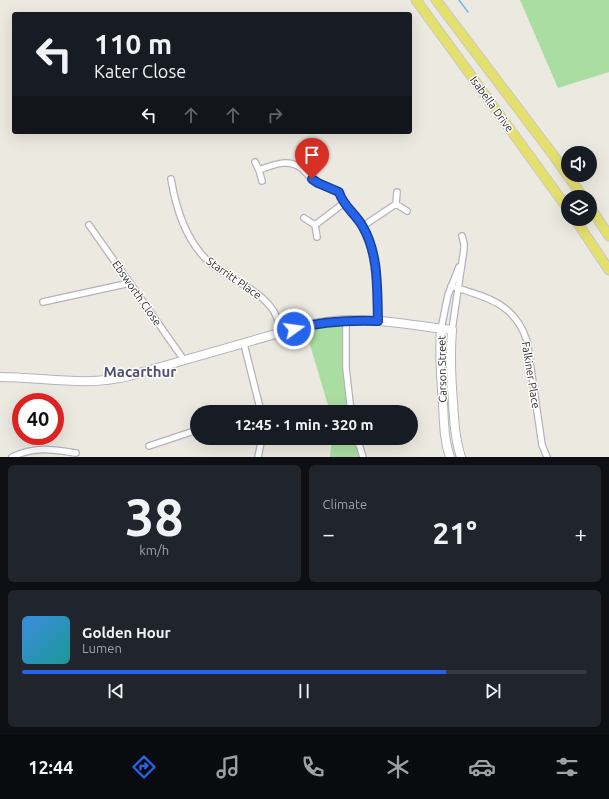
<!DOCTYPE html>
<html lang="en">
<head>
<meta charset="utf-8">
<style>
	:root { --surface:#171b24; --page:#20242c; --text:#f1f3f6; --muted:#9ea1a6; --line:#363941; --accent:#2563eb }
	body { margin:0; font-family:Ubuntu,sans-serif; background:var(--page); color:var(--text); height:100vh; display:flex; flex-direction:column; font-size:15px; white-space:nowrap }
	* { box-sizing:border-box; margin:0 }
	p { font-size:13px; color:var(--muted) }
	.icon { flex:none; width:22px; height:22px; fill:none; stroke:currentColor; stroke-width:2; stroke-linecap:round; stroke-linejoin:round }
	.map { position:relative; height:457px; overflow:hidden }
	.side { display:flex; flex-direction:column; gap:8px; padding:8px; background:#0d0f14; flex:1 }
	.side>* { flex:none }
	.guide { position:absolute; left:12px; top:12px; width:400px; height:122px; border-radius:4px; box-shadow:0 4px 16px #0002; background:#171b24; color:var(--text); overflow:hidden }
	.controls { position:absolute; left:561px; top:146px; display:grid; gap:8px }
	.controls a { display:grid; place-items:center; width:36px; height:36px; border-radius:50%; background:var(--surface); box-shadow:0 4px 16px #0002; font-size:20px }
	.speed { position:absolute; left:12px; top:393px; display:flex; gap:8px; font-size:20px; font-weight:700; text-align:center }
	.speed>* { display:grid; place-content:center; width:52px; height:52px; border-radius:50%; background:var(--surface); box-shadow:0 4px 16px #0002; line-height:1 }
	.speed .limit { border:6px solid #d22; background:#fff; color:#111 }
	.pin { position:absolute; display:grid; place-items:center; width:34px; height:34px; color:#fff; margin:-41px -17px; border-radius:50% 50% 50% 0; rotate:-45deg; box-shadow:0 0 4px #0007 }
	.pin .icon { rotate:45deg }
	.me { position:absolute; width:44px; margin:-22px; rotate:76deg; stroke-linejoin:round; filter:drop-shadow(0 0 3px #0008) }
	.turn { display:flex; align-items:center; gap:14px; height:84px; padding:0 16px; font-size:18px }
	.turn .icon { width:52px; height:52px; stroke-width:2.5 }
	.turn b { display:block; font-size:28px; line-height:34px }
	.lanes { display:flex; align-items:center; height:38px; padding:0 16px; background:#0003; justify-content:center; gap:20px; direction:ltr }
	.lanes .off { opacity:.35 }
	.big { font-size:30px; font-weight:600; line-height:1.1 }
	.side .tile { flex:1; display:flex; flex-direction:column; justify-content:center; gap:6px; min-width:0; padding:0 14px; border-radius:6px; background:var(--page) }
	.side .dial { align-items:center; gap:0 }
	.dial b { font-size:52px; line-height:1 }
	.song { display:flex; align-items:center; gap:12px }
	.cover { width:48px; height:48px; border-radius:6px; background:linear-gradient(135deg,hsl(210 70% 55%),hsl(180 70% 35%)) }
	.played { height:4px; border-radius:2px; background:linear-gradient(90deg,var(--accent) 75%,var(--line) 75%) }
	.keys { display:flex; justify-content:space-around; direction:ltr }
	.heat { display:flex; justify-content:space-between; align-items:center; font-size:22px; direction:ltr }
	.side .tiles { flex:1; display:grid; gap:8px; grid-template-columns:1fr 1fr }
	.tile:last-child { grid-column:span 2 }
	.trip { position:absolute; left:190px; top:405px; width:228px; height:40px; border-radius:20px; background:var(--surface); box-shadow:0 4px 16px #0002; font-weight:600; line-height:40px; text-align:center }
	.tabs { display:flex; height:64px; justify-content:space-around; align-items:center; background:#090b0e; color:var(--muted) }
	.tabs .icon { width:28px; height:28px }
	.tabs .selected { color:var(--accent) }
	.tabs b { font-size:18px; color:var(--text) }
	.map>svg:first-child { display:block }
</style>
</head>
<body>
<div class="map">
<svg width="609" height="457" viewBox="0 0 609 457">
	<rect width="100%" height="100%" fill="#ece9e0"/>
	<path fill="#aadda2" d="M520,0H609V72L558,88Z
		M338,323L340,324L343,329C343,357 344,384 348,412H330L305,328Z
		M332,438H354L360,457H330Z"/>
	<g fill="none" stroke-linecap="round" stroke-linejoin="round">
		<path stroke="#7db4e4" stroke-width="1.5" d="M459,0L468,12"/>
		<g stroke="#b3b3be" stroke-width="8">
			<path id="street" d="M255,162L259,170L262,181
				M259,170C273,165 288,158 301,168C307,173 311,180 318,183C325,187 332,189 339,192C343,206 356,214 363,227C379,255 377,290 378,321
				M171,179C176,209 186,241 209,262C229,280 257,287 273,310C277,316 279,325 282,332
				M397,192L396,204L407,211
				M304,218L315,225L317,237
				M89,225L184,360
				M315,225L344,203
				M363,226L396,204
				M451,286C486,297 515,303 527,341L542,445L547,457
				M43,302L130,283
				M346,320V368L351,412
				M441,329L448,295L459,267
				M452,330L464,249V244L462,236
				M244,344L261,412
				M357,438L363,457
				M149,446L197,430
				M12,457C35,446 51,449 76,453
				M258,457L262,438"/>
		</g>
		<g stroke="#b3b3be" stroke-width="10">
			<path id="secondary" d="M441,329C439,354 441,379 443,404C444,422 444,440 450,457
				M0,377C43,377 86,387 129,376L307,325C320,323 333,320 347,320C382,319 417,326 452,330C450,354 451,378 453,402C454,420 455,439 461,457"/>
		</g>
		<g stroke="#c8c8c8" stroke-width="11">
			<path id="primary" d="M416,0L568,209
				M436,0L554,156L583,197
				M590,207L609,236
				M575,219L609,270"/>
		</g>
		<use href="#street" stroke="#fff" stroke-width="5.5"/>
		<use href="#secondary" stroke="#fff" stroke-width="8"/>
		<use href="#primary" stroke="#e4e06d" stroke-width="9"/>
	</g>
	<g fill="none" stroke-linecap="round" stroke-linejoin="round">
		<g stroke="#184099" stroke-width="10">
			<path id="route" d="M294,329C323,321 349,320 378,321C377,290 379,255 363,227C356,214 343,206 339,192L318,183L312,179"/>
		</g>
		<use href="#route" stroke="#2563eb" stroke-width="7"/>
	</g>
	<g text-anchor="middle" dominant-baseline="central" stroke-width="3" stroke-linejoin="round" paint-order="stroke">
		<g font-size="11" fill="#2c2c2c" stroke="#fff">
			<text transform="translate(492 104) rotate(54)">Isabella Drive</text>
			<text transform="translate(234 278) rotate(35)">Starritt Place</text>
			<text transform="translate(137 293) rotate(55)">Ebsworth Close</text>
			<text transform="translate(442 369) rotate(-91)">Carson Street</text>
			<text transform="translate(531 375) rotate(81)">Falkiner Place</text>
		</g>
		<g font-size="15" font-weight="bold" fill="#515079" stroke="#fff">
			<text x="140" y="371">Macarthur</text>
		</g>
	</g>
</svg>
<div class="controls">
<a><svg class="icon" aria-label="sound" viewBox="0 0 24 24"><path d="M4 9h4l5-4v14l-5-4H4zM17 9q2 3 0 6"/></svg></a>
<a><svg class="icon" aria-label="layers" viewBox="0 0 24 24"><path d="M12 4l9 5-9 5-9-5zM3 14l9 5 9-5"/></svg></a>
</div>
<div class="speed"><div class="limit">40</div></div>
<div class="pin" style="left:312px;top:179px;background:#d93025"><svg class="icon" aria-label="arrive" viewBox="0 0 24 24"><path d="M6 21V4h12l-3 4 3 4H6"/></svg></div>
<svg class="me" style="left:294px;top:329px" viewBox="-20 -20 40 40"><circle r="17" fill="#2563eb" stroke="#fff" stroke-width="3"/><path d="M0-11L8 9 0 5-8 9z" fill="#fff"/></svg>
<div class="trip">12:45 · 1 min · 320 m</div>
<div class="guide">
<div class="turn"><svg class="icon" aria-label="left" viewBox="0 0 24 24"><path d="M17 20v-9H6M10 6l-5 5 5 5"/></svg><div><b>110 m</b>Kater Close</div></div>
<div class="lanes"><svg class="icon" aria-label="left" viewBox="0 0 24 24"><path d="M17 20v-9H6M10 6l-5 5 5 5"/></svg><svg class="icon off" aria-label="ahead" viewBox="0 0 24 24"><path d="M12 20V5M6 11l6-6 6 6"/></svg><svg class="icon off" aria-label="ahead" viewBox="0 0 24 24"><path d="M12 20V5M6 11l6-6 6 6"/></svg><svg class="icon off" aria-label="right" viewBox="0 0 24 24"><path d="M7 20v-9h11M14 6l5 5-5 5"/></svg></div>
</div>
</div>
<section class="side">
<div class="tiles">
<div class="tile dial"><b>38</b><p>km/h</p></div>
<div class="tile"><p>Climate</p>
<div class="heat"><a>−</a><b class="big">21°</b><a>+</a></div>
</div>
<div class="tile">
<div class="song"><i class="cover"></i><div><b>Golden Hour</b><p>Lumen</p></div></div>
<div class="played"></div>
<div class="keys"><svg class="icon" aria-label="previous" viewBox="0 0 24 24"><path d="M18 5L8 12l10 7zM5 5v14"/></svg><svg class="icon" aria-label="pause" viewBox="0 0 24 24"><path d="M8 5v14M16 5v14"/></svg><svg class="icon" aria-label="next" viewBox="0 0 24 24"><path d="M6 5l10 7-10 7zM19 5v14"/></svg></div>
</div>
</div>
</section>
<nav class="tabs">
<b>12:44</b>
<svg class="icon selected" aria-label="directions" viewBox="0 0 24 24"><path d="M12 3l9 9-9 9-9-9zM9 14v-3h6M13 9l2 2-2 2"/></svg>
<svg class="icon" aria-label="music" viewBox="0 0 24 24"><path d="M9 18V5l10-2v13"/><circle cx="6" cy="18" r="3"/><circle cx="16" cy="16" r="3"/></svg>
<svg class="icon" aria-label="phone" viewBox="0 0 24 24"><path d="M5 4h4l2 5-3 2q2 4 5 5l2-3 5 2v4C11 20 4 13 5 4z"/></svg>
<svg class="icon" aria-label="climate" viewBox="0 0 24 24"><path d="M12 3v18M4 7l16 10M4 17L20 7"/></svg>
<svg class="icon" aria-label="car" viewBox="0 0 24 24"><path d="M5 17H2v-5l4-1 3-4h7l3 4 3 1v5h-3M9 17h6M6 11h13"/><circle cx="7" cy="17" r="2"/><circle cx="17" cy="17" r="2"/></svg>
<svg class="icon" aria-label="filters" viewBox="0 0 24 24"><path d="M4 7h16M4 17h16"/><circle cx="9" cy="7" r="2"/><circle cx="15" cy="17" r="2"/></svg>
</nav>
</body>
</html>
